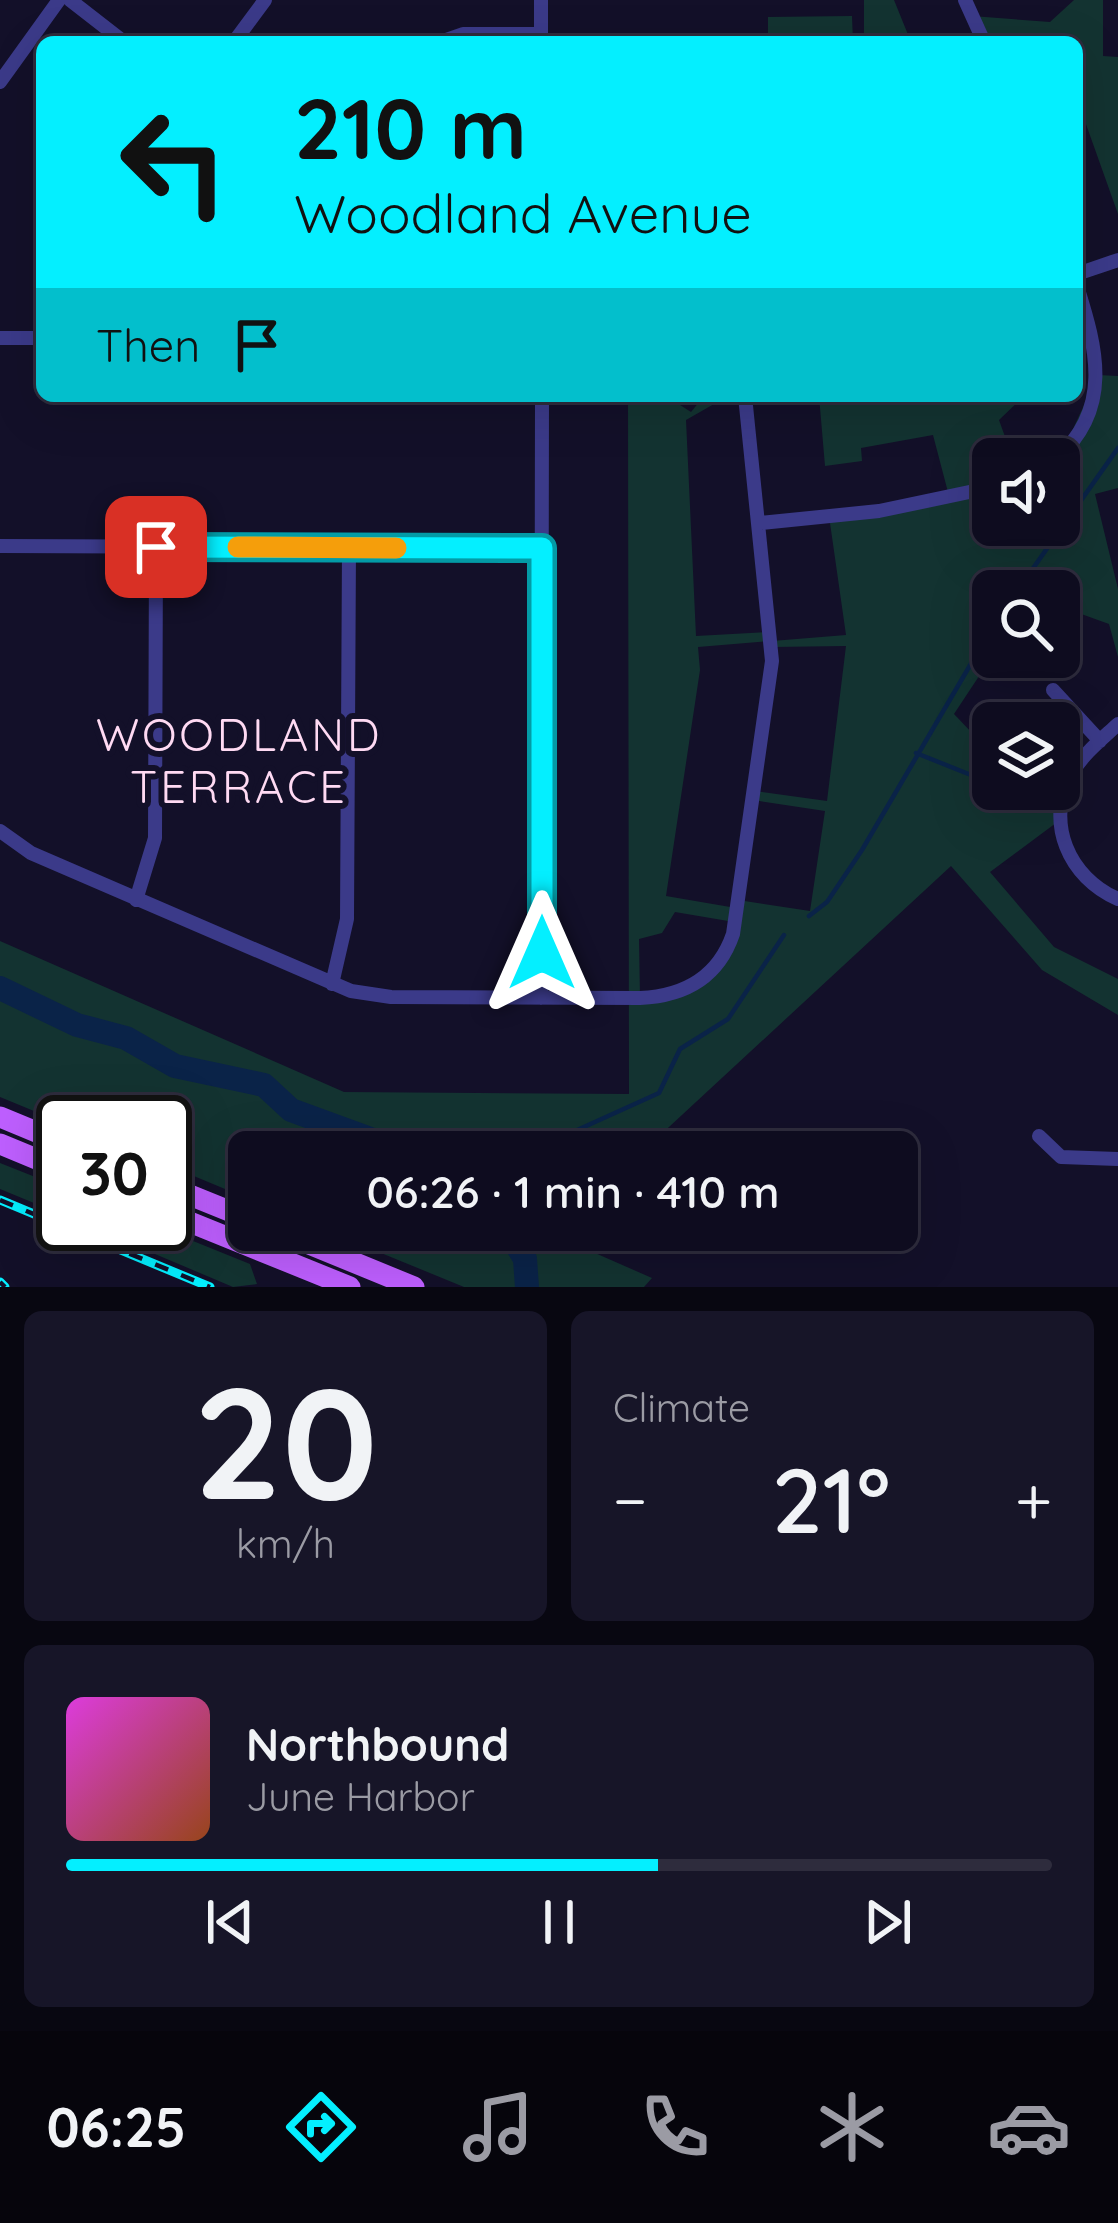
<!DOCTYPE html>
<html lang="en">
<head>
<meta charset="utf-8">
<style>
	:root { --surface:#0e0c1f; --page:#171528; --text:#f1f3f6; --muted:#9b9ba4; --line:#2e2c3d; --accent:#04efff }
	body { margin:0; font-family:Quicksand,sans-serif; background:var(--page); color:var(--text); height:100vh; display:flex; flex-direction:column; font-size:45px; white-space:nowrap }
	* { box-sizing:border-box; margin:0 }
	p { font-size:39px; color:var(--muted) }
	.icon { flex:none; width:66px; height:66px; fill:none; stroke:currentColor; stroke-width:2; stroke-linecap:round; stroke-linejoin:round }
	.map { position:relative; height:1287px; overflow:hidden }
	.sheet { display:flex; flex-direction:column; gap:24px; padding:24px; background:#080711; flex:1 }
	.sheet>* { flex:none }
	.hud { position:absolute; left:36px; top:36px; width:1047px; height:366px; border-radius:18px; box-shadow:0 12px 48px #0002,0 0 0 3px var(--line); background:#04efff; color:#111; overflow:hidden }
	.controls { position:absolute; left:972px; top:438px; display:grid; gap:24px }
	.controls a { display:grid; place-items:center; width:108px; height:108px; border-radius:18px; background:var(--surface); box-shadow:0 12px 48px #0002,0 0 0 3px var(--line); font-size:60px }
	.speed { position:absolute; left:36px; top:1095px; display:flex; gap:24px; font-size:60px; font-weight:700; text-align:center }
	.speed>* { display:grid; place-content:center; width:156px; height:156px; border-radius:50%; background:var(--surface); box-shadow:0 12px 48px #0002,0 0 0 3px var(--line); line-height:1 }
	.speed .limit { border:6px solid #111; border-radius:18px; background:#fff; color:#111 }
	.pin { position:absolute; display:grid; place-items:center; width:102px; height:102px; color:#fff; margin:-51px; border-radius:24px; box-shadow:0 6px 18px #0006 }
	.me { position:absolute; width:132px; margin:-66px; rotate:0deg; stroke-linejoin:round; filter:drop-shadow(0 0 9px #0008) }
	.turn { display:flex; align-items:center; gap:42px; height:252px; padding:0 60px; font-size:54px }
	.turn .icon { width:156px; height:156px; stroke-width:2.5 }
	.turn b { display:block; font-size:84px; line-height:102px }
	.then { display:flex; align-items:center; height:114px; padding:0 60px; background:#0003; gap:24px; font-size:45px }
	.big { font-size:90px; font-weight:600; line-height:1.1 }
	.sheet .tile { flex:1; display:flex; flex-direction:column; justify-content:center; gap:18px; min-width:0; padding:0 42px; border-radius:18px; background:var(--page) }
	.sheet .dial { align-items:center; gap:0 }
	.dial b { font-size:156px; line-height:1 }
	.song { display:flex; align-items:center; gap:36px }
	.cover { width:144px; height:144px; border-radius:18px; background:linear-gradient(135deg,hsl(300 70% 55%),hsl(20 70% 35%)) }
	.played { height:12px; border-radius:6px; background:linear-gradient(90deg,var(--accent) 60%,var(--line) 60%) }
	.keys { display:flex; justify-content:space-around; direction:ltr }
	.heat { display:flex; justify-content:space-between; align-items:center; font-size:66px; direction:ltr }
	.sheet .tiles { flex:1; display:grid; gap:24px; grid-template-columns:1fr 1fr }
	.tile:last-child { grid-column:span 2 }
	.trip { position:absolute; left:228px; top:1131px; width:690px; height:120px; border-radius:18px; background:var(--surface); box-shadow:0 12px 48px #0002,0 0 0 3px var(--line); font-weight:600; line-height:120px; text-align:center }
	.dock { display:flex; height:192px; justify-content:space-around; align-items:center; background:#06050c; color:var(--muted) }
	.dock .icon { width:84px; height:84px }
	.dock .selected { color:var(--accent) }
	.dock b { font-size:54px; color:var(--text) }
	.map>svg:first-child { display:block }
</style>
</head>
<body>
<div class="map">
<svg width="1118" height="1287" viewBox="0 0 1118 1287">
	<rect width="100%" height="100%" fill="#131029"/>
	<path fill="#133331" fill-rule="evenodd" d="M864,0H894L911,42H864Z
		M1074,0H1103V56L1118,57V214L1077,99V42H1052L1048,34L1028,42H984L972,16L1050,22Z
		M852,16L853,42H768V17Z
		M1098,375L1118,376V488L1095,494L1118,589V657L1109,624L1059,606V591H993V655L954,714L993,755V789L1031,794L1059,789V775L1081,760L1060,820L990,872L1054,947L1118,979V1015L1042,970L951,866L642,1152H249V1199L165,1164V1122L63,1123L0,1097V941L344,1092L629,1094L628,396H666L691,412L704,396H728L686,420L696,636L770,632L772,641L846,635L829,516L949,496L933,435L861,448L862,461L825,466L819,396H1024L999,420L1013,459H993V525H1059V459ZM770,641L772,647L846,646L827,801L755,791L753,800L825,811L810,911L738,900L736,908L666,896L700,670L698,647ZM675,912L734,922L703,979L640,998L639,939L662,933Z
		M0,1163L63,1188V1215L0,1189Z
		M84,1224H151L250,1264L257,1284L233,1287Z
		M325,1230H558L554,1235L652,1278L644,1287H464Z"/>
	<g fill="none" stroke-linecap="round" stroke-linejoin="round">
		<path stroke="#0a2348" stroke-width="4.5" d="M1017,591L1118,448
			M916,753L976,777
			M809,916L827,902L862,850L993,626
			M548,1152L564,1136L659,1093L680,1049L728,1019L784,935"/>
		<path stroke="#0a2348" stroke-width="24" d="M0,988L77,1025L126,1038L175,1066L264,1085L291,1110L406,1152
			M508,1230L525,1259L527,1287"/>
		<path stroke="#3b3a89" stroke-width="14" d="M70,0L124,42
			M541,0V42
			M965,0L984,42
			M234,42L265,0
			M440,42L463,34H541
			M0,82L59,0
			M1077,274L1118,260
			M0,338H42
			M1056,459C1113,409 1097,349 1077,286
			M761,523L879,511L993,487
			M0,546L542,548
			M1053,690L1100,741
			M1118,724C1102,739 1083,754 1072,773C1044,822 1069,878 1118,899
			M0,831L31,853L351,991L391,997L640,998C684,996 718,978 733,934L772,661L745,396
			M136,900L155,838L156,547
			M332,984L347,919L349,547
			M541,998L542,396
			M1039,1136L1061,1157L1118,1159"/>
		<path stroke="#be5fff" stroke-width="21" d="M0,1117L63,1143
			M0,1144L63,1170
			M165,1185L249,1219
			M165,1212L350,1287
			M275,1230L414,1287"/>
		<g stroke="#04efff" stroke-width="9">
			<path id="rail" d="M0,1200L210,1287
				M0,1282L5,1287"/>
		</g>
		<use href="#rail" stroke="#131029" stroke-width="4.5" stroke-dasharray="14" stroke-linecap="butt"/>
	</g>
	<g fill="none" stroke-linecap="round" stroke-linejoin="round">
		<g stroke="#039ba6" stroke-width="30">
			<path id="route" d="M156,547L542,548V953"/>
		</g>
		<use href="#route" stroke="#04efff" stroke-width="21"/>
		<path stroke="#f59e0b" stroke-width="21" d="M238,547L396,548"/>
	</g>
	<g text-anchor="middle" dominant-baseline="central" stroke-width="12" stroke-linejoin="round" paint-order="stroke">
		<g font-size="45" letter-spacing="3" fill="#ffdaf3" stroke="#131029">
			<text x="239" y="734">WOODLAND<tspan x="239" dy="52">TERRACE</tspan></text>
		</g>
	</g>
</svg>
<div class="controls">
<a><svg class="icon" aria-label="sound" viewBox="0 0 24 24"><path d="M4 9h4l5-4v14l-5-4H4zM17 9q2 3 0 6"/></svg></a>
<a><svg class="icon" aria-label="search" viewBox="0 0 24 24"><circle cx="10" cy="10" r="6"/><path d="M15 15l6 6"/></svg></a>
<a><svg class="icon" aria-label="layers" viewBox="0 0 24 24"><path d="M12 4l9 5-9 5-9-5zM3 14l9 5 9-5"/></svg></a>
</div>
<div class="speed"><div class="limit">30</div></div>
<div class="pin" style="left:156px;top:547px;background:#d93025"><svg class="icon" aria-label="arrive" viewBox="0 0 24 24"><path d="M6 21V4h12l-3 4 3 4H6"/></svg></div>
<svg class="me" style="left:542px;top:953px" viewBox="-20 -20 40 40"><path d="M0-17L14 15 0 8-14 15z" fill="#04efff" stroke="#fff" stroke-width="4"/></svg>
<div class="trip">06:26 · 1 min · 410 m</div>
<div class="hud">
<div class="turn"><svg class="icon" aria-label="left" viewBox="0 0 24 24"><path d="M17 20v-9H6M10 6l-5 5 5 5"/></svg><div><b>210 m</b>Woodland Avenue</div></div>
<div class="then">Then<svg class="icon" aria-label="arrive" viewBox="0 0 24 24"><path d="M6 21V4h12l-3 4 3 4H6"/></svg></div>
</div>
</div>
<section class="sheet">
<div class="tiles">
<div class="tile dial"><b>20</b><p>km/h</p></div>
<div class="tile"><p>Climate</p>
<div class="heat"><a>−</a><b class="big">21°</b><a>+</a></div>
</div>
<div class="tile">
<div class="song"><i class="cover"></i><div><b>Northbound</b><p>June Harbor</p></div></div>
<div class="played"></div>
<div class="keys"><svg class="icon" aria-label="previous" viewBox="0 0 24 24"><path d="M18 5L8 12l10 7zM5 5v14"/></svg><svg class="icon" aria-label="pause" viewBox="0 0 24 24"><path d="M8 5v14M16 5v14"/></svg><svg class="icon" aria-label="next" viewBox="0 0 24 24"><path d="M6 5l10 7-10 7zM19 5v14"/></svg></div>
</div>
</div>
</section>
<nav class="dock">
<b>06:25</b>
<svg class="icon selected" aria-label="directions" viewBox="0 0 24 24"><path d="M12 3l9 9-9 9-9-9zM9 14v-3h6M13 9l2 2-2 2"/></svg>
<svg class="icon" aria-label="music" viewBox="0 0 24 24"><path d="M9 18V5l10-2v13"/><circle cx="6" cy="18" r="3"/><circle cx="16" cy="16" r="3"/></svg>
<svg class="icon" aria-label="phone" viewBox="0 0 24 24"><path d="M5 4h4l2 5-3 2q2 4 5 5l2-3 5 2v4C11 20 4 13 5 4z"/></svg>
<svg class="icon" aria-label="climate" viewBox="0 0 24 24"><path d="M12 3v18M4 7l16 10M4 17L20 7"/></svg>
<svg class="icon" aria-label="car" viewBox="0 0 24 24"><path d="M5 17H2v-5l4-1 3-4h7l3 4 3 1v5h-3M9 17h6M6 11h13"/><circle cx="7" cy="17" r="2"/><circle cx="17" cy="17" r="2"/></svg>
</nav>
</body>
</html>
